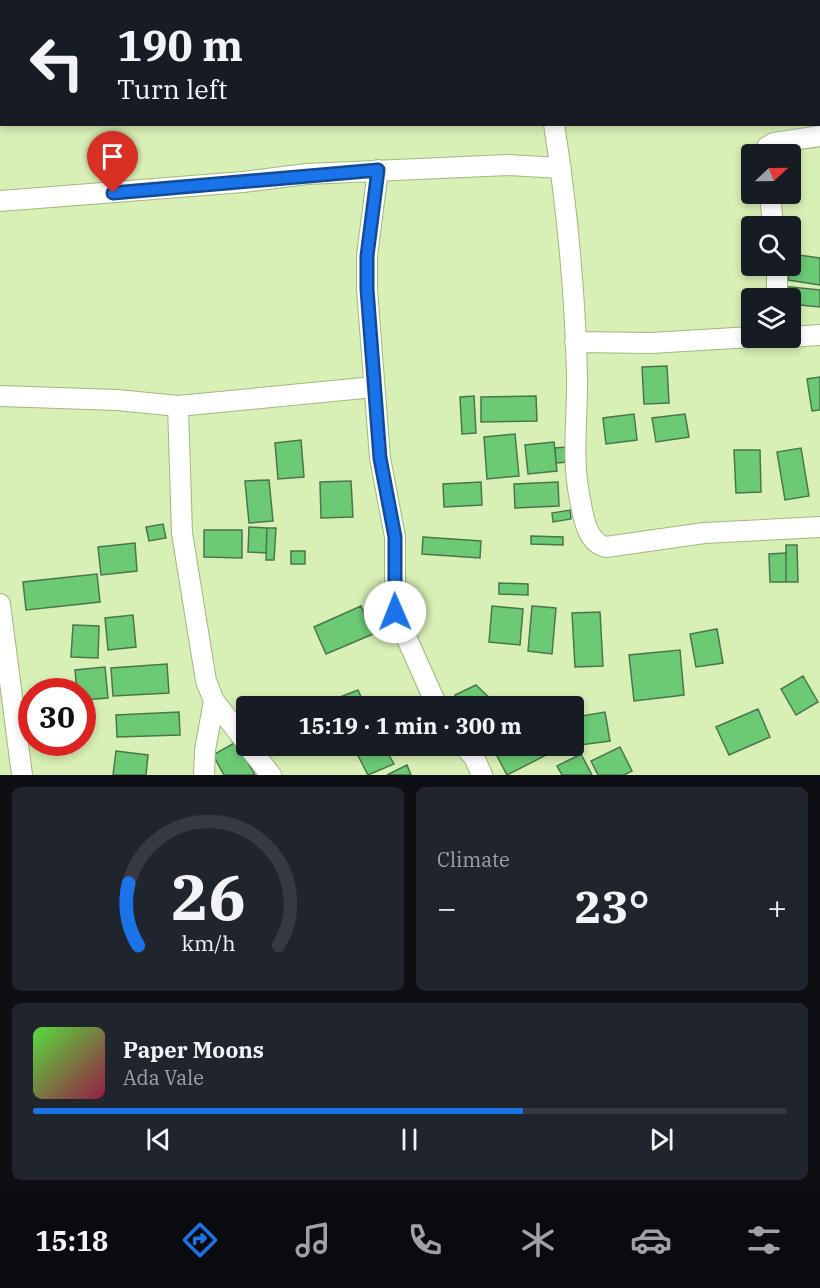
<!DOCTYPE html>
<html lang="en">
<head>
<meta charset="utf-8">
<style>
	:root { --surface:#171b24; --page:#20242c; --text:#f1f3f6; --muted:#9ea1a6; --line:#363941; --accent:#1a73e8 }
	body { margin:0; font-family:"IBM Plex Serif",serif; background:var(--page); color:var(--text); height:100vh; display:flex; flex-direction:column; font-size:22px; white-space:nowrap }
	* { box-sizing:border-box; margin:0 }
	p { font-size:20px; color:var(--muted) }
	.icon { flex:none; width:33px; height:33px; fill:none; stroke:currentColor; stroke-width:2; stroke-linecap:round; stroke-linejoin:round }
	.map { position:relative; height:775px; overflow:hidden }
	.panel { display:flex; flex-direction:column; gap:12px; padding:12px; background:#0d0f14; flex:1 }
	.panel>* { flex:none }
	.hud { position:absolute; left:0px; top:0px; width:820px; height:126px; box-shadow:0 3px 9px #0003; background:#171b24; color:var(--text); overflow:hidden }
	.needle { width:39px; rotate:68deg }
	.tools { position:absolute; left:741px; top:144px; display:grid; gap:12px }
	.tools a { display:grid; place-items:center; width:60px; height:60px; border-radius:6px; background:var(--surface); box-shadow:0 3px 9px #0003; font-size:30px }
	.speed { position:absolute; left:18px; top:678px; display:flex; gap:12px; font-size:30px; font-weight:700; text-align:center }
	.speed>* { display:grid; place-content:center; width:78px; height:78px; border-radius:50%; background:var(--surface); box-shadow:0 3px 9px #0003; line-height:1 }
	.speed .limit { border:9px solid #d22; background:#fff; color:#111 }
	.pin { position:absolute; display:grid; place-items:center; width:51px; height:51px; color:#fff; margin:-62px -26px; border-radius:50% 50% 50% 0; rotate:-45deg; box-shadow:0 0 6px #0007 }
	.pin .icon { rotate:45deg }
	.me { position:absolute; width:66px; margin:-33px; rotate:359deg; stroke-linejoin:round; filter:drop-shadow(0 0 4px #0008) }
	.turn { display:flex; align-items:center; gap:21px; height:126px; padding:0 18px; font-size:27px }
	.turn .icon { width:78px; height:78px; stroke-width:2.5 }
	.turn b { display:block; font-size:42px; line-height:51px }
	.big { font-size:45px; font-weight:700; line-height:1.1 }
	.panel .tile { flex:1; display:flex; flex-direction:column; justify-content:center; gap:9px; min-width:0; padding:0 21px; border-radius:9px; background:var(--page) }
	.panel .dial { align-items:center; gap:0 }
	.dial svg { height:156px; overflow:visible; fill:none; stroke:var(--line); stroke-width:7; stroke-linecap:round; text-anchor:middle }
	.dial text { fill:var(--text); stroke:none }
	.song { display:flex; align-items:center; gap:18px }
	.cover { width:72px; height:72px; border-radius:9px; background:linear-gradient(135deg,hsl(110 70% 55%),hsl(340 70% 35%)) }
	.played { height:6px; border-radius:3px; background:linear-gradient(90deg,var(--accent) 65%,var(--line) 65%) }
	.keys { display:flex; justify-content:space-around; direction:ltr }
	.heat { display:flex; justify-content:space-between; align-items:center; font-size:33px; direction:ltr }
	.panel .tiles { flex:1; display:grid; gap:12px; grid-template-columns:1fr 1fr }
	.tile:last-child { grid-column:span 2 }
	.trip { position:absolute; left:236px; top:696px; width:348px; height:60px; border-radius:6px; background:var(--surface); box-shadow:0 3px 9px #0003; font-weight:700; line-height:60px; text-align:center }
	.tabs { display:flex; height:96px; justify-content:space-around; align-items:center; background:#090b0e; color:var(--muted) }
	.tabs .icon { width:42px; height:42px }
	.tabs .on { color:var(--accent) }
	.tabs b { font-size:27px; color:var(--text) }
	.map>svg:first-child { display:block }
</style>
</head>
<body>
<div class="map">
<svg width="820" height="775" viewBox="0 0 820 775">
	<rect width="100%" height="100%" fill="#d8efb5"/>
	<path fill="#6cca75" stroke="#4a764d" stroke-width="1.5" d="M792,254L820,258V285L788,280Z
		M781,286L820,290V307L790,304V298H780Z
		M667,366L669,403L644,404L642,367Z
		M820,377V410L812,411L807,379Z
		M474,396L476,433L462,434L460,397Z
		M536,396L537,421L481,422V397Z
		M634,414L637,440L606,444L603,418Z
		M685,414L689,437L656,442L652,418Z
		M515,434L519,476L487,479L484,437Z
		M301,440L304,477L278,479L275,443Z
		M554,442L557,471L528,474L525,445Z
		M568,447L569,462L556,463L555,448Z
		M801,448L809,496L785,500L777,452Z
		M734,450H760L761,492L736,493Z
		M269,480L273,521L249,523L245,481Z
		M351,481L353,517L321,518L320,482Z
		M481,482L482,505L444,507L443,484Z
		M558,482L559,506L515,508L514,484Z
		M570,510L571,519L553,522L552,513Z
		M163,524L166,538L149,541L146,527Z
		M249,527L267,528L266,553L248,552Z
		M267,528H276L274,560H266Z
		M204,530H242V558L204,557Z
		M531,536L563,537V545L531,544Z
		M423,537L481,541L480,558L422,554Z
		M135,543L137,571L101,575L98,547Z
		M786,545H797L798,582H786Z
		M291,551H305V564H291Z
		M786,553V582H770L769,554Z
		M97,574L100,602L26,610L23,582Z
		M499,583L528,584V595L499,594Z
		M361,606L373,634L326,654L314,627Z
		M492,606L523,609L520,645L489,642Z
		M532,606L556,608L552,654L528,651Z
		M600,612L603,666L575,667L572,613Z
		M133,615L136,647L108,650L105,618Z
		M73,625L99,626L98,658L71,657Z
		M717,629L723,663L696,667L690,634Z
		M680,650L684,695L634,701L629,655Z
		M167,664L169,693L113,696L111,668Z
		M105,667L108,698L82,700V692H77L75,670Z
		M803,676L818,702L796,715L781,689Z
		M476,685L493,701L484,706H462L455,695Z
		M358,690L365,706H332L330,701Z
		M758,709L770,737L729,755L716,727Z
		M179,712L180,735L117,737L116,715Z
		M605,712L610,741L580,745L575,717Z
		M236,742L255,775H224L213,755Z
		M353,746H384L394,764L368,775Z
		M507,746H556L558,749L507,775L495,752Z
		M620,747L632,771L624,775H598L591,761Z
		M116,751L148,755L146,775H113Z
		M581,754L592,775H562L557,766Z
		M407,765L411,775H387Z"/>
	<g fill="none" stroke-linecap="round" stroke-linejoin="round">
		<g stroke="#a1b77f" stroke-width="22">
			<path id="street" d="M260,0L261,2
				M535,0V2
				M329,2L333,0
				M0,55L2,56
				M554,124C567,207 575,292 577,375C578,415 571,459 580,499C583,516 587,543 606,547L704,533L820,527
				M766,154L767,147L774,143L820,136
				M378,170L367,256V289L380,458L395,537V612L437,706
				M770,194L773,226
				M0,201L243,182L307,174L508,165L561,168
				M777,298V266
				M790,337L820,335
				M575,342L651,343L752,337
				M0,396L117,400L178,406L374,387
				M178,406L182,533L206,681L214,701L246,742
				M0,604L22,775
				M248,746L271,775
				M464,746L474,757L482,775
				M204,775L205,750L214,701"/>
		</g>
		<use href="#street" stroke="#fff" stroke-width="20"/>
	</g>
	<g fill="none" stroke-linecap="round" stroke-linejoin="round">
		<g stroke="#114b97" stroke-width="15">
			<path id="route" d="M113,193L378,170L367,256V289L380,458L395,537V612"/>
		</g>
		<use href="#route" stroke="#1a73e8" stroke-width="10"/>
	</g>
</svg>
<div class="tools">
<a><svg class="needle" viewBox="-14 -14 28 28"><path d="M0-13l5 13h-10z" fill="#e53935"/><path d="M0 13l5-13h-10z" fill="#9ea1a6"/></svg></a>
<a><svg class="icon" aria-label="search" viewBox="0 0 24 24"><circle cx="10" cy="10" r="6"/><path d="M15 15l6 6"/></svg></a>
<a><svg class="icon" aria-label="layers" viewBox="0 0 24 24"><path d="M12 4l9 5-9 5-9-5zM3 14l9 5 9-5"/></svg></a>
</div>
<div class="speed"><div class="limit">30</div></div>
<div class="pin" style="left:113px;top:193px;background:#d93025"><svg class="icon" aria-label="arrive" viewBox="0 0 24 24"><path d="M6 21V4h12l-3 4 3 4H6"/></svg></div>
<svg class="me" style="left:395px;top:612px" viewBox="-20 -20 40 40"><circle r="19" fill="#fff"/><path d="M0-13L10 11 0 6-10 11z" fill="#1a73e8"/></svg>
<div class="trip">15:19 · 1 min · 300 m</div>
<div class="hud">
<div class="turn"><svg class="icon" aria-label="left" viewBox="0 0 24 24"><path d="M17 20v-9H6M10 6l-5 5 5 5"/></svg><div><b>190 m</b>Turn left</div></div>
</div>
</div>
<section class="panel">
<div class="tiles">
<div class="tile dial"><svg viewBox="0 0 100 80">
<path d="M14 69A42 42 0 1 1 86 69"/>
<path d="M14 69A42 42 0 0 1 9 37" stroke="#1a73e8"/>
<text x="50" y="56" font-size="32" font-weight="700">26</text>
<text x="50" y="72" font-size="11">km/h</text>
</svg></div>
<div class="tile"><p>Climate</p>
<div class="heat"><a>−</a><b class="big">23°</b><a>+</a></div>
</div>
<div class="tile">
<div class="song"><i class="cover"></i><div><b>Paper Moons</b><p>Ada Vale</p></div></div>
<div class="played"></div>
<div class="keys"><svg class="icon" aria-label="previous" viewBox="0 0 24 24"><path d="M18 5L8 12l10 7zM5 5v14"/></svg><svg class="icon" aria-label="pause" viewBox="0 0 24 24"><path d="M8 5v14M16 5v14"/></svg><svg class="icon" aria-label="next" viewBox="0 0 24 24"><path d="M6 5l10 7-10 7zM19 5v14"/></svg></div>
</div>
</div>
</section>
<nav class="tabs">
<b>15:18</b>
<svg class="icon on" aria-label="directions" viewBox="0 0 24 24"><path d="M12 3l9 9-9 9-9-9zM9 14v-3h6M13 9l2 2-2 2"/></svg>
<svg class="icon" aria-label="music" viewBox="0 0 24 24"><path d="M9 18V5l10-2v13"/><circle cx="6" cy="18" r="3"/><circle cx="16" cy="16" r="3"/></svg>
<svg class="icon" aria-label="phone" viewBox="0 0 24 24"><path d="M5 4h4l2 5-3 2q2 4 5 5l2-3 5 2v4C11 20 4 13 5 4z"/></svg>
<svg class="icon" aria-label="climate" viewBox="0 0 24 24"><path d="M12 3v18M4 7l16 10M4 17L20 7"/></svg>
<svg class="icon" aria-label="car" viewBox="0 0 24 24"><path d="M5 17H2v-5l4-1 3-4h7l3 4 3 1v5h-3M9 17h6M6 11h13"/><circle cx="7" cy="17" r="2"/><circle cx="17" cy="17" r="2"/></svg>
<svg class="icon" aria-label="filters" viewBox="0 0 24 24"><path d="M4 7h16M4 17h16"/><circle cx="9" cy="7" r="2"/><circle cx="15" cy="17" r="2"/></svg>
</nav>
</body>
</html>
